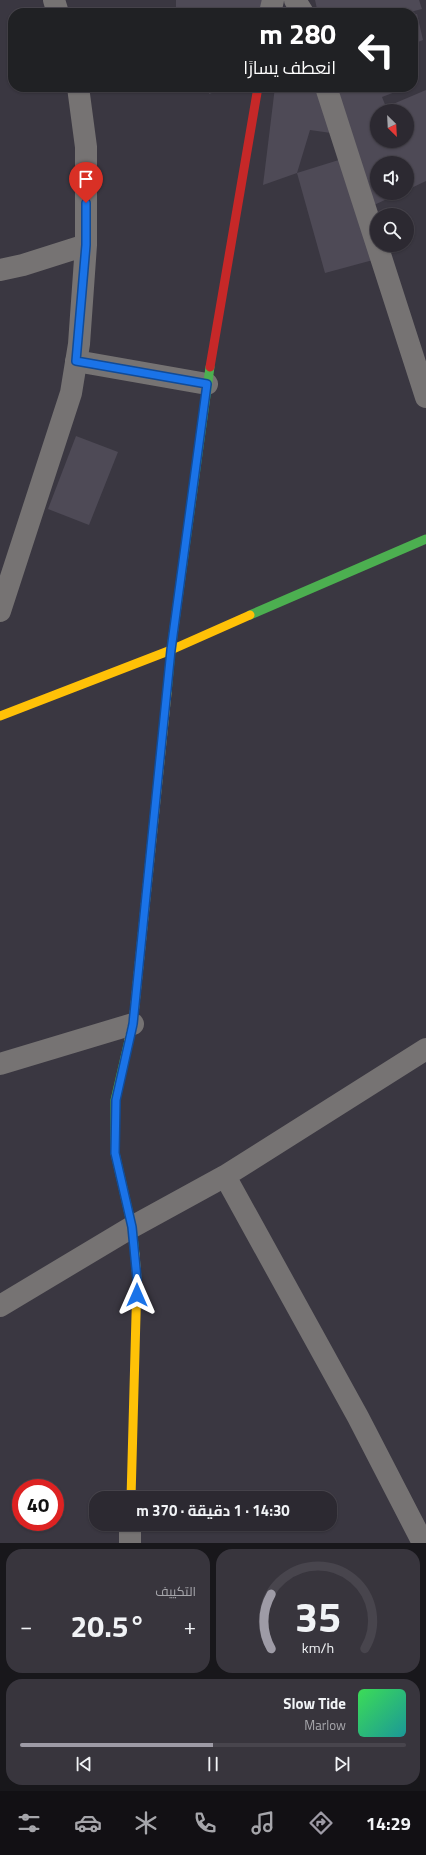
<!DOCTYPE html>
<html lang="ar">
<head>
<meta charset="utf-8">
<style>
	:root { --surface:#2c2931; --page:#38353d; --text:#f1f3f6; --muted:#a6a6ab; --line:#48454d; --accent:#9e9ba6 }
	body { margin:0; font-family:"Titillium Web",Cairo,sans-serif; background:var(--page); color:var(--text); direction:rtl; height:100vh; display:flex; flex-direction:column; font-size:15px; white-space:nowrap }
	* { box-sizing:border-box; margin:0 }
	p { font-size:13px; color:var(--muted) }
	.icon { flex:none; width:22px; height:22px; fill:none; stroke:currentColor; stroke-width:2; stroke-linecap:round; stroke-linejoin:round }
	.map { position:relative; height:1543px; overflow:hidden; direction:ltr }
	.side { display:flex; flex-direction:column; gap:6px; padding:6px; background:#18171b; flex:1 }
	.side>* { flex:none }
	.guide { position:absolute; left:8px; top:8px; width:410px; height:84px; border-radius:16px; box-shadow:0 1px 3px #0004,0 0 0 1px var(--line); direction:rtl; background:#202124; color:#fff; overflow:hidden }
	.needle { width:26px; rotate:156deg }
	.fabs { position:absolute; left:370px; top:104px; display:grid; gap:8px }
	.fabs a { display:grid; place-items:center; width:44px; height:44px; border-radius:50%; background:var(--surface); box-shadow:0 1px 3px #0004,0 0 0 1px var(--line); font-size:20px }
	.speed { position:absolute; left:12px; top:1479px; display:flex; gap:8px; font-size:20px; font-weight:700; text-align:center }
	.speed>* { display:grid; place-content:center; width:52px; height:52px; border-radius:50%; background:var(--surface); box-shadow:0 1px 3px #0004,0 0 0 1px var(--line); line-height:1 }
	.speed .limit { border:6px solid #d22; background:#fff; color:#111 }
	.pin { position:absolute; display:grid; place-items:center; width:34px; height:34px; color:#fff; margin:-41px -17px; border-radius:50% 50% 50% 0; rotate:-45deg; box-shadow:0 0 4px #0007 }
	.pin .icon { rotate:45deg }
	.me { position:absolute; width:44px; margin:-22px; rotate:0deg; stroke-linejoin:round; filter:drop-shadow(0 0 3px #0008) }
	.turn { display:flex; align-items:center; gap:14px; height:84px; padding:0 16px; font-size:18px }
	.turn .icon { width:52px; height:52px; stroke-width:2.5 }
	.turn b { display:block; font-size:28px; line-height:34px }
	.big { font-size:30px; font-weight:700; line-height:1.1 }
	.side .card { flex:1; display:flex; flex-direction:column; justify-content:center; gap:6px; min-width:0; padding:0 14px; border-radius:16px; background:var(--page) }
	.side .dial { align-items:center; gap:0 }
	.dial svg { height:104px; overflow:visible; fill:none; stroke:var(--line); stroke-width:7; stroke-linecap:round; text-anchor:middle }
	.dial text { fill:var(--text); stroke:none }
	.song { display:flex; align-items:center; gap:12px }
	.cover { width:48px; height:48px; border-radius:6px; background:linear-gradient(135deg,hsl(130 70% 55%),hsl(180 70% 35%)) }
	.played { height:4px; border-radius:2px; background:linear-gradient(90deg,var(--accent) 50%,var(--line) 50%) }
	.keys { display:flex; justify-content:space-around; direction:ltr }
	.heat { display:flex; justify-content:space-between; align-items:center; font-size:22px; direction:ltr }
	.side .tiles { flex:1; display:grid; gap:6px; grid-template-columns:1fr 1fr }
	.card:last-child { grid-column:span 2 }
	.trip { position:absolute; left:89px; top:1491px; width:248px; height:40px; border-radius:16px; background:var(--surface); box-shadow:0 1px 3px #0004,0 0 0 1px var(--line); font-weight:700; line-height:40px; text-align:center; direction:rtl }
	.menu { display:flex; height:64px; justify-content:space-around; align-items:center; background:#121014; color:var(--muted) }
	.menu .icon { width:28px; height:28px }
	.menu .active { color:var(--accent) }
	.menu b { font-size:18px; color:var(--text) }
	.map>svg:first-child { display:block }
</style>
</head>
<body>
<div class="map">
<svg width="426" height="1543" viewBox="0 0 426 1543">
	<rect width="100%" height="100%" fill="#3a3741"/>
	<path fill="#4e4a56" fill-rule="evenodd" d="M176,0H262V8H176Z
		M315,0H419L422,9L406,13H318Z
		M417,14L423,40L413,44V15Z
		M210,87H229L209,94Z
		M275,87H318L331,133L310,130L297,173L342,159L373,260L325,273L297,173L263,185Z
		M331,87H393L395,92L382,97L386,107L426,90V181L407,190V163H377V193H400L374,205ZM377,111H407V141H377Z
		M76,436L118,452L89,525L48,509Z"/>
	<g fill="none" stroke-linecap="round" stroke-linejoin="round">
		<path stroke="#767373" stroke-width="22" d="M54,0L58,13
			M295,0L303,13
			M270,13L273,0
			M326,87L426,397
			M0,270L23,265L86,245
			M76,361L207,384
			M0,611L71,393L79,344L86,245V147L78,87
			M0,1064L133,1024
			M225,1176L358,1417L423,1543
			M0,1306L132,1227L225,1176L426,1049
			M130,1543V1524"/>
		<path stroke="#4caf50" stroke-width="9" d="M250,615L426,539
			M167,693L171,650L210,367
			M129,1040L115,1100V1153L132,1227L135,1254"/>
		<path stroke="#ffc107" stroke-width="9" d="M0,716L171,650L250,615
			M129,1040L133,1024L167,693
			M131,1498L137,1279L135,1254"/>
		<path stroke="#c62828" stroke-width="9" d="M210,367L258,87"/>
	</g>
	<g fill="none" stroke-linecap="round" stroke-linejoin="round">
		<g stroke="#114b97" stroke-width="10">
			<path id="route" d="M86,203V245L76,361L207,384L171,650L133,1024L116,1100L115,1153L132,1227L137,1279V1295"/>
		</g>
		<use href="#route" stroke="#1a73e8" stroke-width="7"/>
	</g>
</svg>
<div class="fabs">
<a><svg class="needle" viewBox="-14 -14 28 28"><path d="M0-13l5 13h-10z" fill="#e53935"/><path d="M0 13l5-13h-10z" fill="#a6a6ab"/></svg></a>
<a><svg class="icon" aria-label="sound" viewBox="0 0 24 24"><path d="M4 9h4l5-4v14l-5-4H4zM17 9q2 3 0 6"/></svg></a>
<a><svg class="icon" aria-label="search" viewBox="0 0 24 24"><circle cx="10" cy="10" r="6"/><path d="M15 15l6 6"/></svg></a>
</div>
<div class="speed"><div class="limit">40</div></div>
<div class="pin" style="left:86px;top:203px;background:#d93025"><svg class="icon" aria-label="arrive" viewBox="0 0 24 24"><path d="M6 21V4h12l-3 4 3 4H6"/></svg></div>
<svg class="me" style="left:137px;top:1295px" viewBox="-20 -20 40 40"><path d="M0-17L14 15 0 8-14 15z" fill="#1a73e8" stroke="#fff" stroke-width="4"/></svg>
<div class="trip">14:30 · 1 دقيقة · 370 m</div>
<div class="guide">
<div class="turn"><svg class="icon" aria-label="left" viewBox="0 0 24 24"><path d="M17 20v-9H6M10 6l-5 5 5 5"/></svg><div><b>280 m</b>انعطف يسارًا</div></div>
</div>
</div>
<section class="side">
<div class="tiles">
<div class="card dial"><svg viewBox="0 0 100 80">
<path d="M14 69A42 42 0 1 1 86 69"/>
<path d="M14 69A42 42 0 0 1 14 27" stroke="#9e9ba6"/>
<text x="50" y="56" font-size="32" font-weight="700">35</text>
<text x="50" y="72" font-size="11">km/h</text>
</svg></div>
<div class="card"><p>التكييف</p>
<div class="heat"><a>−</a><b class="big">20.5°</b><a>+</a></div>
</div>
<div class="card">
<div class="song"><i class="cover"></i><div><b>Slow Tide</b><p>Marlow</p></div></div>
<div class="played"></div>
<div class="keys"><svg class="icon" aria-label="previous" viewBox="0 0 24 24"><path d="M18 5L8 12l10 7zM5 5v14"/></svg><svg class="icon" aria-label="pause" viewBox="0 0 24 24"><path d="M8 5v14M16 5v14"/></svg><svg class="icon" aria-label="next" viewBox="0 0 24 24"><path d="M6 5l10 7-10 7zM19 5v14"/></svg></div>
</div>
</div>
</section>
<nav class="menu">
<b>14:29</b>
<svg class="icon active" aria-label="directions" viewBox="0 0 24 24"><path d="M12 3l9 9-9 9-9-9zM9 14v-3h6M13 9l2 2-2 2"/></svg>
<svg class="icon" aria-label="music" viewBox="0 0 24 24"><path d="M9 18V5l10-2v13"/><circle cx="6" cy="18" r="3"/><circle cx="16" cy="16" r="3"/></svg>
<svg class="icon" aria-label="phone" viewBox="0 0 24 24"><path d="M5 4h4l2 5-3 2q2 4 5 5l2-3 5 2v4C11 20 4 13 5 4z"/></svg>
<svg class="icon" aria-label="climate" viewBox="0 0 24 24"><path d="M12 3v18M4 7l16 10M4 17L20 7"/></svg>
<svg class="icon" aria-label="car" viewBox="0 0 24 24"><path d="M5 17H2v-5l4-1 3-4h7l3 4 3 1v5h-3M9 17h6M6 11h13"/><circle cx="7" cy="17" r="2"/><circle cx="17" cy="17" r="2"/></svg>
<svg class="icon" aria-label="filters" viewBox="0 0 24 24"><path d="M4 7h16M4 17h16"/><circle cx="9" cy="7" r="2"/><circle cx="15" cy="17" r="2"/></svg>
</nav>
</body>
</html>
